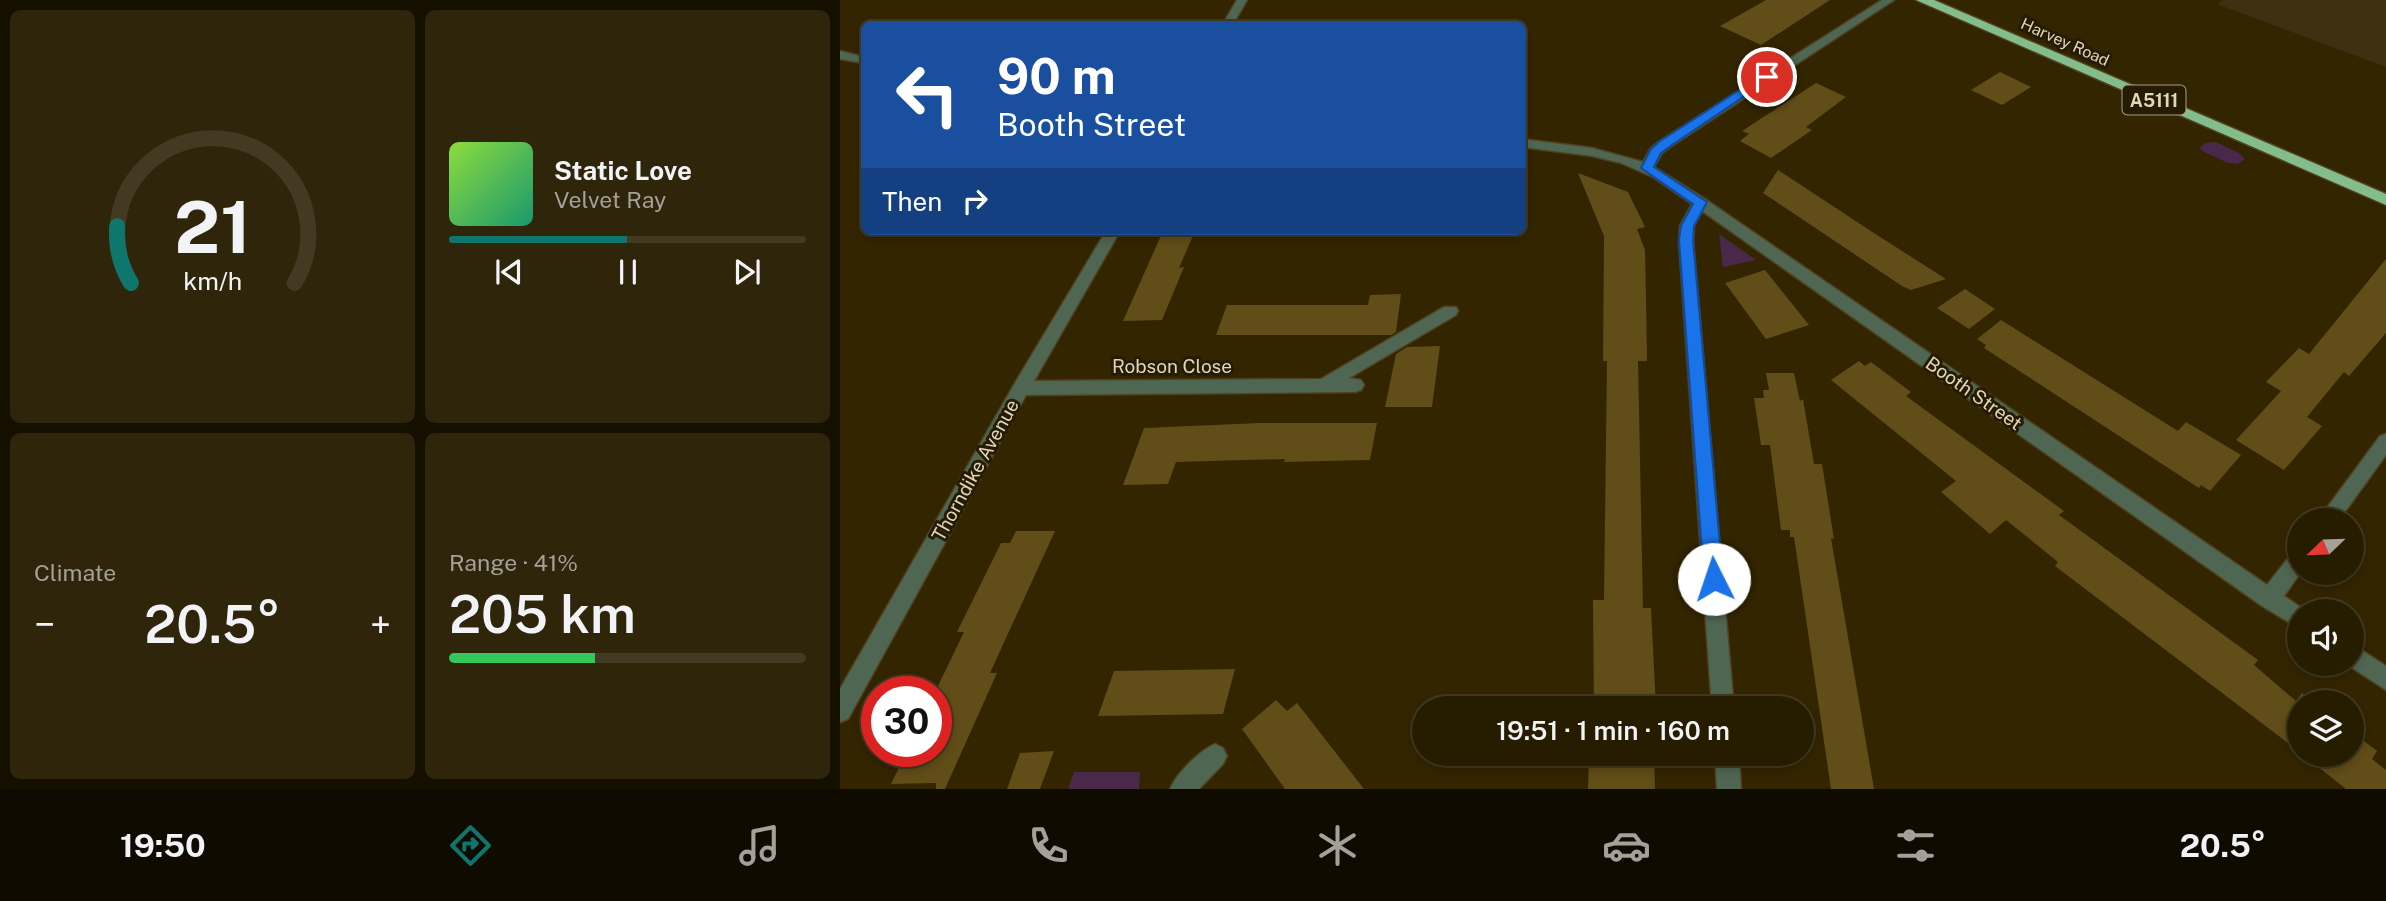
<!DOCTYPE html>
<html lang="en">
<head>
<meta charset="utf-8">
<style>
	:root { --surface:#261c00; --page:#2e250a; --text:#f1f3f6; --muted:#a4a199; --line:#423a22; --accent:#0f766e }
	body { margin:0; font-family:"Public Sans",sans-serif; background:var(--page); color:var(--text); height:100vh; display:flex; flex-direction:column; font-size:26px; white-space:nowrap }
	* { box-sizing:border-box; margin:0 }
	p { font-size:23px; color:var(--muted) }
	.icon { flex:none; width:38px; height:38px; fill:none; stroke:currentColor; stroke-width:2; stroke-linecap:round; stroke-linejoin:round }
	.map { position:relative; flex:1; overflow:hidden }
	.drawer { display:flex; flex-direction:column; gap:10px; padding:10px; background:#150f00; width:840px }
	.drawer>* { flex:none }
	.hud { position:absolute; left:21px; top:21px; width:665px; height:214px; border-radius:10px; box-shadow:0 4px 10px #0003,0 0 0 2px var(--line); background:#1a4fa0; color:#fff; overflow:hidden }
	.needle { width:46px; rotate:247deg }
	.buttons { position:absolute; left:1447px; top:508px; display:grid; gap:14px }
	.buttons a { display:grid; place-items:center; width:77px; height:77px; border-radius:50%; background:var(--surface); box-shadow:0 4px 10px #0003,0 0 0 2px var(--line); font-size:35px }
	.speed { position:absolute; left:21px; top:676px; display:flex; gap:14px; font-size:35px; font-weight:700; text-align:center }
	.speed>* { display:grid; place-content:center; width:91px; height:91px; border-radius:50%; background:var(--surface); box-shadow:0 4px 10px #0003,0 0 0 2px var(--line); line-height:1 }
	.speed .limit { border:10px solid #d22; background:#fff; color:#111 }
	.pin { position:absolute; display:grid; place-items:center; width:60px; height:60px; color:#fff; margin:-30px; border:4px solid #fff; border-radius:50%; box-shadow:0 2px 7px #0007 }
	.me { position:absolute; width:77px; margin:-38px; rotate:356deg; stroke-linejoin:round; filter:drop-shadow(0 0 5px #0008) }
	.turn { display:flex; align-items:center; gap:24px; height:147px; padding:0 21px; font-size:32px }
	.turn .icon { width:91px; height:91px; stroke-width:2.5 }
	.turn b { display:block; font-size:49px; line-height:60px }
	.then { display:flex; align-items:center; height:66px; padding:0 21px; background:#0003; gap:14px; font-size:26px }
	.big { font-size:52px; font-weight:600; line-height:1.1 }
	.drawer .widget { flex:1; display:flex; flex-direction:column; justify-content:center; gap:10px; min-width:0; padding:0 24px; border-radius:10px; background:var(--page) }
	.drawer .dial { align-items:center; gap:0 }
	.dial svg { height:182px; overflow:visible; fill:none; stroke:var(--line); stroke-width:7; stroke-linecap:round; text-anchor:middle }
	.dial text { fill:var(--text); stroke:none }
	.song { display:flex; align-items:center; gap:21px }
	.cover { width:84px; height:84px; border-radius:10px; background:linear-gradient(135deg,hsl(90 70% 55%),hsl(160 70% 35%)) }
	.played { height:7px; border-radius:4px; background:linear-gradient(90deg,var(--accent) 50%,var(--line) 50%) }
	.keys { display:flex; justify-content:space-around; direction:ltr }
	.heat { display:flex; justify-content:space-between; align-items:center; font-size:38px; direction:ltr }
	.charge { height:10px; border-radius:5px; background:linear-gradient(90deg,#34c759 41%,var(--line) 0) }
	.drawer .tiles { flex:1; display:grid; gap:10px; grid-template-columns:repeat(2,1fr) }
	.trip { position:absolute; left:572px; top:696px; width:402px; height:70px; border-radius:35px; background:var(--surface); box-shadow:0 4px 10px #0003,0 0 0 2px var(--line); font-weight:600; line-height:70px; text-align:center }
	.menu { display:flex; height:112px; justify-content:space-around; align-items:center; background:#0f0b00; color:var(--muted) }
	.menu .icon { width:49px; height:49px }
	.menu .selected { color:var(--accent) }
	.menu b { font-size:32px; color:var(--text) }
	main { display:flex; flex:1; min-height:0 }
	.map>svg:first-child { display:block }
</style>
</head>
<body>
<main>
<section class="drawer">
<div class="tiles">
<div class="widget dial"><svg viewBox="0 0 100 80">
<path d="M14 69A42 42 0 1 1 86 69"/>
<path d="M14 69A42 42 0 0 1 8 44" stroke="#0f766e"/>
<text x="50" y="56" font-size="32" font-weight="700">21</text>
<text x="50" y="72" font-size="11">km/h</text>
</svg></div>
<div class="widget">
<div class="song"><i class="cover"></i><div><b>Static Love</b><p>Velvet Ray</p></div></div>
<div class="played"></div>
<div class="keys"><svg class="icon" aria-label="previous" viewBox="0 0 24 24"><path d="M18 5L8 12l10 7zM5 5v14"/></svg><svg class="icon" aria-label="pause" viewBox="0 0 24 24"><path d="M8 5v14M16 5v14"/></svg><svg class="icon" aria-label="next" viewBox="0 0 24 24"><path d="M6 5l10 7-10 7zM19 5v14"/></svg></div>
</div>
<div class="widget"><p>Climate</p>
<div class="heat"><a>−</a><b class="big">20.5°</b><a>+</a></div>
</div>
<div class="widget"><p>Range · 41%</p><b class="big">205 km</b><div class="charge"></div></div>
</div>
</section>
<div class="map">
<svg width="1546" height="789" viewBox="0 0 1546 789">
	<rect width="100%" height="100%" fill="#332500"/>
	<path fill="#3d3112" d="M1383,0H1546V67L1377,4Z"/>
	<path fill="#4a2849" d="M1376,142L1399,153L1405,159L1398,164L1388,163L1362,151L1360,148L1365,143Z
		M879,234L916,260L883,267Z
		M234,772H300L299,789H228Z"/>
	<path fill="#604d18" d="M926,0H990L921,45L880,26Z
		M1160,72L1191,87L1162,105L1131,90Z
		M976,83L1006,97L966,127L972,130L931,158L900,141L909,134L902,131Z
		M938,170L1037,235L1106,279L1071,290L1062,286L923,193Z
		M738,173L788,192L805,227L797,229L805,250L806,300L807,361H798L803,608H811L816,709H751L754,708L753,600H764L767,361H763L764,236Z
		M323,231H355L339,268L344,267L322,320L283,321Z
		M1546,259V333L1509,376L1504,372L1467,417L1482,426L1444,470L1396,440L1441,391L1426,382L1459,348L1469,354Z
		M925,270L969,325L926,339L885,283Z
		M1125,289L1155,309L1129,329L1097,308Z
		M561,294L556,332L551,335H376L387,305H528L530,295Z
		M1161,320L1338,431L1346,422L1401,455L1370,491L1361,485L1359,488L1144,348L1146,345L1137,339Z
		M600,346L592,407H545L556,354L567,347Z
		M1019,361L1025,366L1031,362L1071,392L1066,396L1224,511L1219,515L1418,660L1414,665L1456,701L1462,693L1473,702H1460V752L1215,566L1218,562L1166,520L1150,534L1101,492L1116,481L991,380Z
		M926,373H954L960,401L963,399L974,464H982L994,539L991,538L1034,789H991L954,537H950V530H941L930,445H921L914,398H924L923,390H929Z
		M420,423H537L530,460L444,462L445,459L336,462L328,484L283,485L304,428Z
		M176,531H215L150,673H157L105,789H96V783L51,784L67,751H96V690L124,632H117L161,543H170Z
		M395,669L383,714L258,716L274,671Z
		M436,700L447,711L457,703L524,789H445L402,729Z
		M1512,732L1537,751L1532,759L1546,770V789H1506L1462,754H1512Z
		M214,751L200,789H167L180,753Z
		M749,754H814L815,789H748Z"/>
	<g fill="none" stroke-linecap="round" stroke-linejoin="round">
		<g stroke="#4f411e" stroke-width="3">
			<path id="minor" d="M397,0H407L393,24H383Z
				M1042,0H1054L830,147L822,153L814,167L865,199L1427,585L1453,552L1460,549L1461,572L1444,596L1466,611H1460V629L1422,606L862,211L854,226L853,241L894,709H872L839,241L840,226L852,204L813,177L781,163L752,156L682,147V139L752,148L803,162L811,148L820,141Z
				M0,51L24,57V63L0,59Z
				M266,231H280L194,381L481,379L604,307H616L618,311L616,315L509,378L521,380L524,385L521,390L515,392L186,395L8,719L0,722V689L175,383Z
				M1546,434V455L1499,520H1478L1540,436Z
				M1512,644L1546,666V690L1505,663H1512Z
				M375,744L383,748L387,756L383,764L359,789H330C337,773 359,751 375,744Z
				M875,754H899L901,789H877Z"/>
		</g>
		<g stroke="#4f411e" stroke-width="3">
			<path id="highway" d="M1076,0H1094L1546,194V205Z"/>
		</g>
		<use href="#minor" fill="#4f6652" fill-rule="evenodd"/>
		<use href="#highway" fill="#84bd8c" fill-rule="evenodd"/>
	</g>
	<path fill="#1a73e8" stroke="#114b97" stroke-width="2" d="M923,75L933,77L829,147L821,153L814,167L867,202L854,226L853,240L883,579L880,585L874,587L867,585L864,579L839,240L841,226L853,204L801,168L811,149L820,141Z"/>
	<g text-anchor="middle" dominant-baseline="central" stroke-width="6" stroke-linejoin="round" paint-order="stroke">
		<g font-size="16" fill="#e1d6bd" stroke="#261c03">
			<text transform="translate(1225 42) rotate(24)">Harvey Road</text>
		</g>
		<rect fill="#261c03" stroke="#a99e85" stroke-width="2" x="1282.5" y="85.5" width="63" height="29" rx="5"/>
		<g font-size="18" font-weight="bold" fill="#e1d6bd">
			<text x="1314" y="100">A5111</text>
		</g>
		<g font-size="19" fill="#e1d6bd" stroke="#261c03">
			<text x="332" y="366">Robson Close</text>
			<text transform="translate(1134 393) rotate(35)">Booth Street</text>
			<text transform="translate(135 470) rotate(-61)">Thorndike Avenue</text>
		</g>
	</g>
</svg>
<div class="buttons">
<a><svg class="needle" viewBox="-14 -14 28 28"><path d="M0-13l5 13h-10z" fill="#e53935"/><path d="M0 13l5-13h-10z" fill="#a4a199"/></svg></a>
<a><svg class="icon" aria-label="sound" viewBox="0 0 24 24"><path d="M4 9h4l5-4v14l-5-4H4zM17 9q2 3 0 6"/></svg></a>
<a><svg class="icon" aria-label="layers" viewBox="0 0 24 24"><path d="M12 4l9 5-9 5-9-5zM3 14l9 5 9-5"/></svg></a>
</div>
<div class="speed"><div class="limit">30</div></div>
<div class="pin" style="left:927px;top:77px;background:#d93025"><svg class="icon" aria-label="arrive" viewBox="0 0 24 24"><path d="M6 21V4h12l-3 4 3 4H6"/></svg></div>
<svg class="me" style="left:874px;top:579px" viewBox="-20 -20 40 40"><circle r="19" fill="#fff"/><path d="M0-13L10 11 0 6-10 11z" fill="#1a73e8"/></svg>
<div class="trip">19:51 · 1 min · 160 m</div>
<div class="hud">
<div class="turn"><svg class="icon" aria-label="left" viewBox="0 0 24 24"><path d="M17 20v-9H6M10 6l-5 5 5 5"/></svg><div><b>90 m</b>Booth Street</div></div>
<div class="then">Then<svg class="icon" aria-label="right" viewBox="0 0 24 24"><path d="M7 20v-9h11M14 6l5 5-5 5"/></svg></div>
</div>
</div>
</main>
<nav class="menu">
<b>19:50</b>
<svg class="icon selected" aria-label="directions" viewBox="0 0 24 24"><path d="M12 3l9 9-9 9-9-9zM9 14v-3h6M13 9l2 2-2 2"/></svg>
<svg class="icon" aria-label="music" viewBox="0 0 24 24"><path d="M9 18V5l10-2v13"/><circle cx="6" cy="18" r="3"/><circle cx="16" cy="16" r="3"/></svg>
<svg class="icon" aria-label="phone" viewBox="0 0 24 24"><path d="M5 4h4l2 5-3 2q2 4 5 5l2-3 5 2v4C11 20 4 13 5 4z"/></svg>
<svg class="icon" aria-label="climate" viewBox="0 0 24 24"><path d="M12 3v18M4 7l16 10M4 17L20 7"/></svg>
<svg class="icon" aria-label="car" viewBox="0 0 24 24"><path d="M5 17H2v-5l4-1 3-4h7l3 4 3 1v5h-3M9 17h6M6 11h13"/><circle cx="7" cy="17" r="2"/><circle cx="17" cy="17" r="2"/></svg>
<svg class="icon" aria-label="filters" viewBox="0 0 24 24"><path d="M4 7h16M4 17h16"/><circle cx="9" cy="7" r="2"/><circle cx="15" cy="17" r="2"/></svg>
<b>20.5°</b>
</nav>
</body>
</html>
